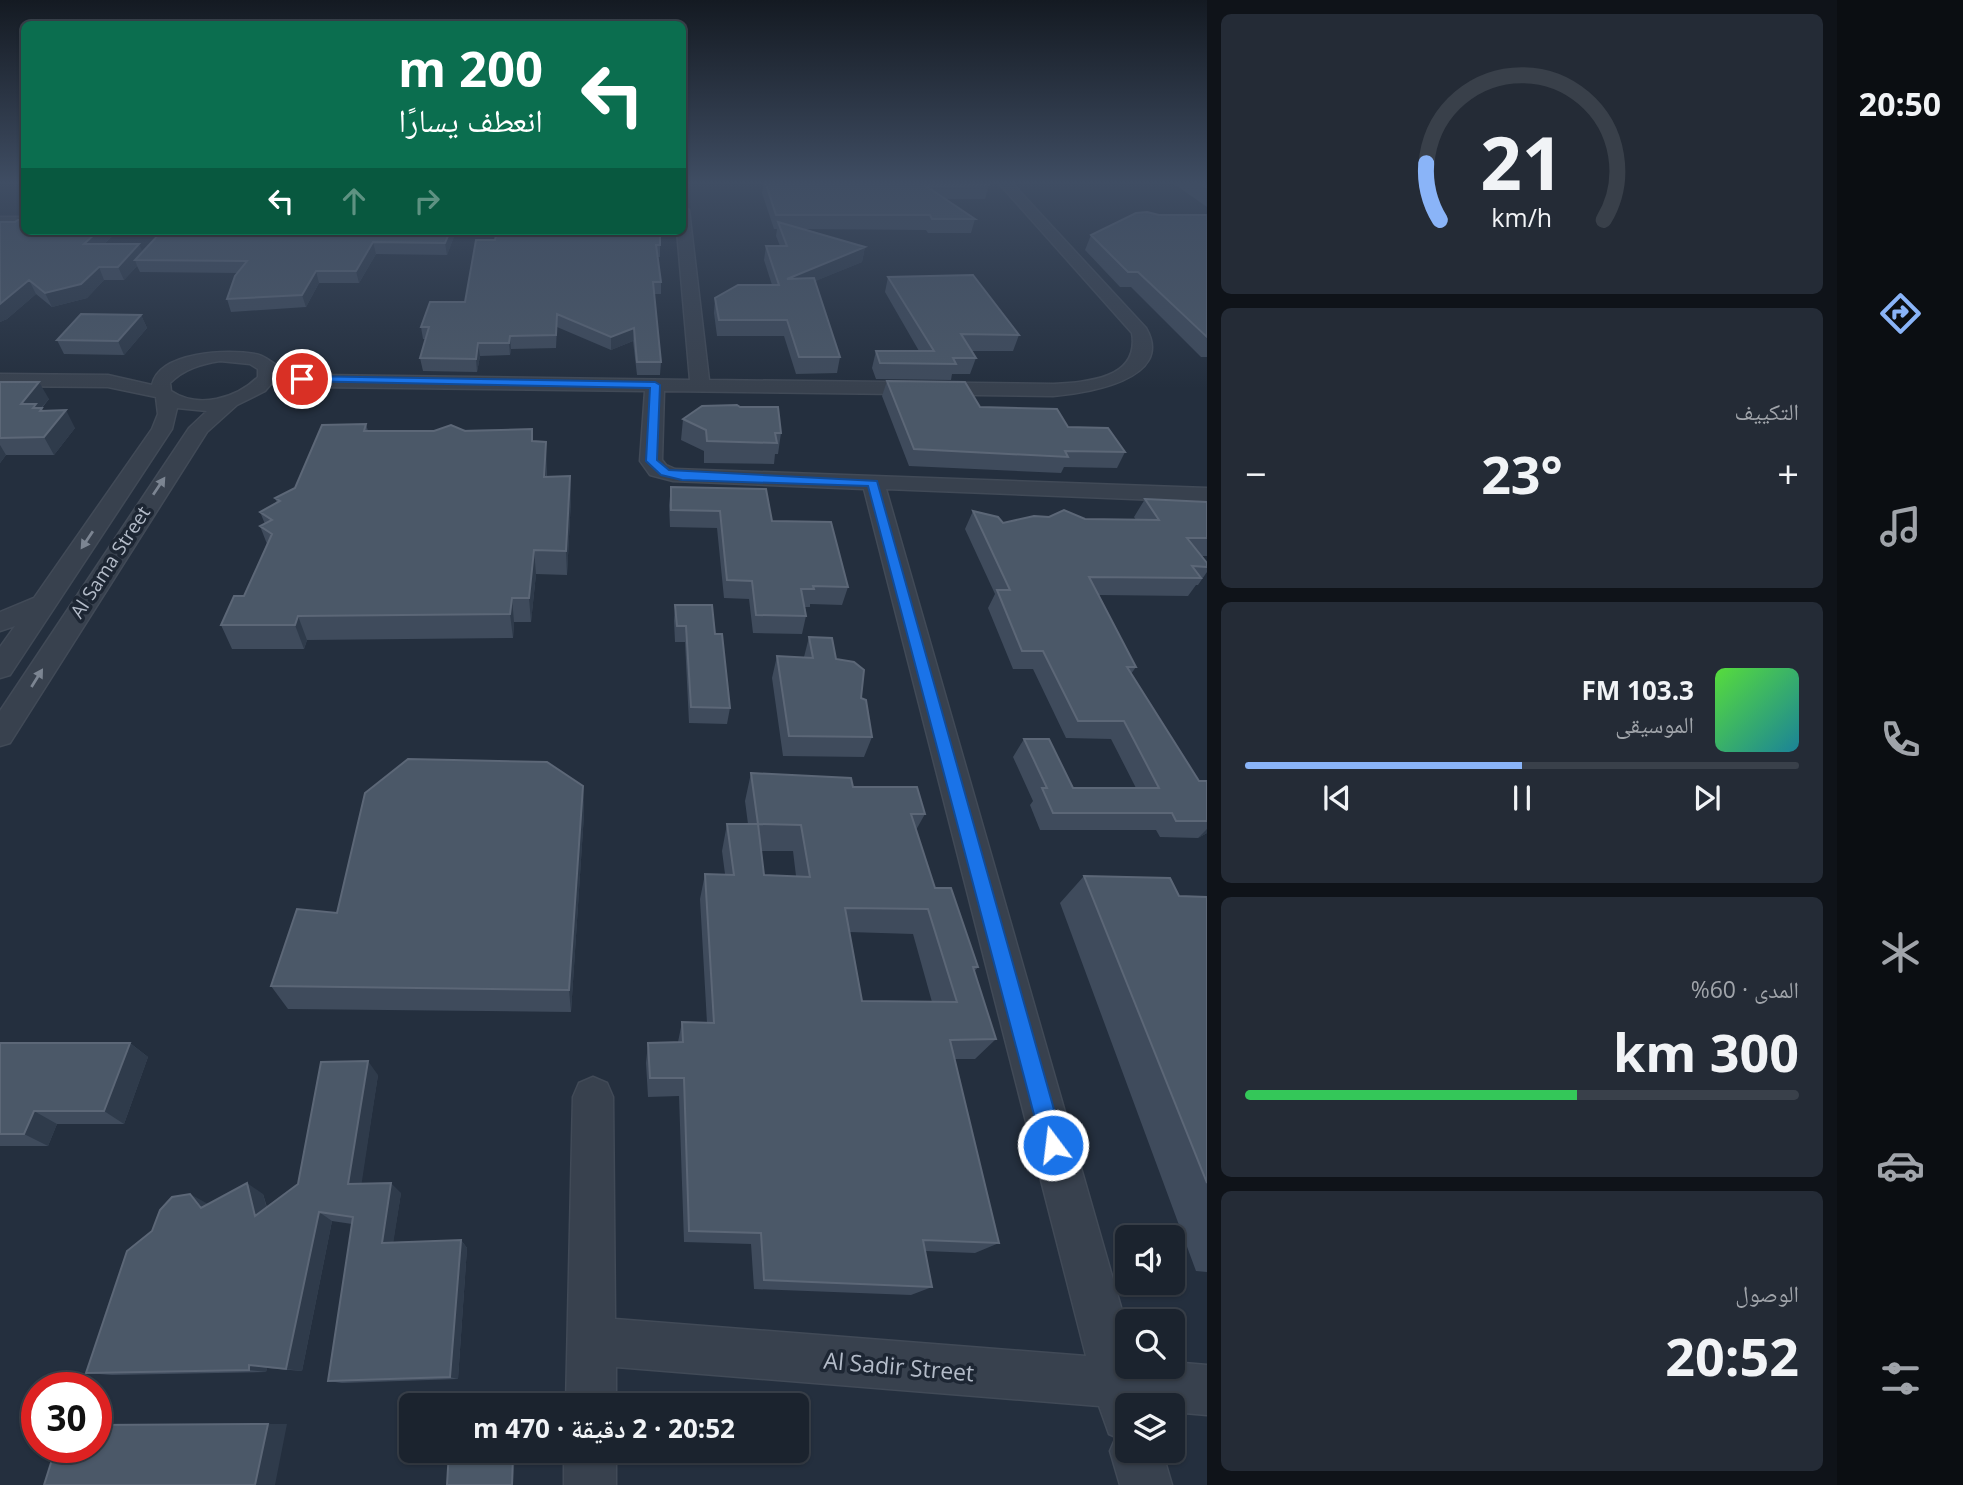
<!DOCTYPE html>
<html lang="ar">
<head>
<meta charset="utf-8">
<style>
	:root { --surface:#1b232e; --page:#242b36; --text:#f1f3f6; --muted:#a0a4aa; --line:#39404a; --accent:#8ab4f8 }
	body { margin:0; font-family:"Open Sans","Noto Naskh Arabic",sans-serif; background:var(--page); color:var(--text); direction:rtl; height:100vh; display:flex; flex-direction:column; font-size:26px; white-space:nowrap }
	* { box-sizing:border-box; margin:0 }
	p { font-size:23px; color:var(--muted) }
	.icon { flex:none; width:38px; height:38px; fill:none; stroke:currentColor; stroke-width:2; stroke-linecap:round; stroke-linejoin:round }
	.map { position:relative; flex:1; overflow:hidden; direction:ltr }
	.sheet { display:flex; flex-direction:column; gap:14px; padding:14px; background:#0f1319; width:630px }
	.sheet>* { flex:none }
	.top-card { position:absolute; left:21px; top:21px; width:665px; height:214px; border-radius:10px; box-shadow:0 2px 5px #0004,0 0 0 2px var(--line); direction:rtl; background:#0b6e4f; color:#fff; overflow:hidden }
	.fabs { position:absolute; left:1115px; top:1225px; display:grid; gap:14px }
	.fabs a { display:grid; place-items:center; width:70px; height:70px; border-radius:10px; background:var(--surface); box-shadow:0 2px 5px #0004,0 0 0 2px var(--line); font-size:35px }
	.speed { position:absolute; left:21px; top:1372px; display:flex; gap:14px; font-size:35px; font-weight:700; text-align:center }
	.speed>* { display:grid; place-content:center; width:91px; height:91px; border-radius:50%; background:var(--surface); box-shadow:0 2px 5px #0004,0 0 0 2px var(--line); line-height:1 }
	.speed .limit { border:10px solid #d22; background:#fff; color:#111 }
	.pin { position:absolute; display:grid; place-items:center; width:60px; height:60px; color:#fff; margin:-30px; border:4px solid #fff; border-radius:50%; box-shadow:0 2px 7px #0007 }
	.me { position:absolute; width:77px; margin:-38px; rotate:345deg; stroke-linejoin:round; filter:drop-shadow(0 0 5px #0008) }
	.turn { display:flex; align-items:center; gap:24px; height:147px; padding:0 28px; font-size:32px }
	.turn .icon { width:91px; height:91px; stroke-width:2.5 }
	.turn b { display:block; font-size:49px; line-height:60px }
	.lanes { display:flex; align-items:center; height:66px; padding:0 28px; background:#0003; justify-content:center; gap:35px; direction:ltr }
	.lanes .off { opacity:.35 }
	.big { font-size:52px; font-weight:700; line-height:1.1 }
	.sheet .card { flex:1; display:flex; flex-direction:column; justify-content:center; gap:10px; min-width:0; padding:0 24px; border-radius:10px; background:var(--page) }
	.sheet .dial { align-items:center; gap:0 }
	.dial svg { height:182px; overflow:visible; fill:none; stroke:var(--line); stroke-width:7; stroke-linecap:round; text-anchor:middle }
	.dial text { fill:var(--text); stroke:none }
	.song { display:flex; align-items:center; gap:21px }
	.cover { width:84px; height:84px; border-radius:10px; background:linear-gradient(135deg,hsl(110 70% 55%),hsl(190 70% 35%)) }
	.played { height:7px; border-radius:4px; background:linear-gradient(90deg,var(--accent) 50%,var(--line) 50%) }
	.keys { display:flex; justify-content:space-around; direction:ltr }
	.heat { display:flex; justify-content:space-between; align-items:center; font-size:38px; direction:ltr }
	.charge { height:10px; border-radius:5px; background:linear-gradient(90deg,#34c759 60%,var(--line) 0) }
	.trip { position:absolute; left:399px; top:1393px; width:410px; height:70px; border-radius:10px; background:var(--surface); box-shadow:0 2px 5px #0004,0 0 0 2px var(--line); font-weight:700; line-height:70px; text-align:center; direction:rtl }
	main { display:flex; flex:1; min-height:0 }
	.tab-bar { display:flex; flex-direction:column; width:126px; justify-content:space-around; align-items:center; background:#0b0e12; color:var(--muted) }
	.tab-bar .icon { width:49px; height:49px }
	.tab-bar .on { color:var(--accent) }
	.tab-bar b { font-size:32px; color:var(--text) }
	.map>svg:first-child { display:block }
</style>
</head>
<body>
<main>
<nav class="tab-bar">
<b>20:50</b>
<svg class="icon on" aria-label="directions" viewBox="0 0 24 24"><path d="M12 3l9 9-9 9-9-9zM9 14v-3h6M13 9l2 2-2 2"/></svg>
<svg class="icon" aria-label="music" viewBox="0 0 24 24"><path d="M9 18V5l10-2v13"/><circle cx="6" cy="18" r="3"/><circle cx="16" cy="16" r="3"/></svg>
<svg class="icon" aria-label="phone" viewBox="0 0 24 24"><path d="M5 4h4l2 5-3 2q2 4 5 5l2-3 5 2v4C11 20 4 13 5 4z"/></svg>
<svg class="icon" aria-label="climate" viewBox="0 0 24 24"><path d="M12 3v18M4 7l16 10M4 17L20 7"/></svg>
<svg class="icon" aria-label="car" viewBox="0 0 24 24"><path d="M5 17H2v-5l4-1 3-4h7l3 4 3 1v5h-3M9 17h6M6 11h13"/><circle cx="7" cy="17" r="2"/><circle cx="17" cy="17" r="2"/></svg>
<svg class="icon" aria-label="filters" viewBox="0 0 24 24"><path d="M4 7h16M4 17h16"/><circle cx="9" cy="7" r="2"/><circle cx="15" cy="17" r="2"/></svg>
</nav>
<section class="sheet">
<div class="card dial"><svg viewBox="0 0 100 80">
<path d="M14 69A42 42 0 1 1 86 69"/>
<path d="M14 69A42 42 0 0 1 8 44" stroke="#8ab4f8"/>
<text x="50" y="56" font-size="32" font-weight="700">21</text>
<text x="50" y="72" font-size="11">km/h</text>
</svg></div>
<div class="card"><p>التكييف</p>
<div class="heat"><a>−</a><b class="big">23°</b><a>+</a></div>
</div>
<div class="card">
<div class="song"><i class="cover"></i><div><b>103.3 FM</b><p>الموسيقى</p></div></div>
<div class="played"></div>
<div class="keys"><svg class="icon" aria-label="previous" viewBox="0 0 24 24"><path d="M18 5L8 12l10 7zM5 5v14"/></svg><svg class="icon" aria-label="pause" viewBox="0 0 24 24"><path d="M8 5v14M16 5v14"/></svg><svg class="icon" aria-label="next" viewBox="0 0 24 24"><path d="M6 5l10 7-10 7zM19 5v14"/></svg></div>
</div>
<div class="card"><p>المدى · 60%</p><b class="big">300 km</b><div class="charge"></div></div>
<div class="card"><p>الوصول</p><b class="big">20:52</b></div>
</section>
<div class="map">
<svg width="1207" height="1485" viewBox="0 0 1207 1485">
	<rect width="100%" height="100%" fill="#242f3e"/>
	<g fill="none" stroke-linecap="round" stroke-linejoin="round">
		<g stroke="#414a57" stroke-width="3">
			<path id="street" d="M997,181H1010L1146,328C1176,380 1085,393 1053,396L664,391L662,460L666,465L675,469L1207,488V502L886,489L1127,1328V1367H1172V1362L1207,1365V1415L1172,1412V1405H1127V1451H1162L1172,1485H1120L1110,1451L1116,1437L1109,1434L1099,1406L616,1367V1405H566L573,1097L579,1083L593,1077L607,1083L613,1097L615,1319L1086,1356L864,489L673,481L650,475L640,461L645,391L317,387L276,378L265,391L237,405L207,432L10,743L0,746V711L189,428L207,411L177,408L172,429L10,675L0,678V647L15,626L0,631V612L34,598L152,429L158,414L156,397L108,387L0,386V374L108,375L152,385C159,351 229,349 255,354C263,355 268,360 275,364C288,371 302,373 317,375L690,380L677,231H682V206L689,210L709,380L1053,384C1087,382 1140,379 1132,333ZM220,361L250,364L258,369V377C236,399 198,409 171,391L170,383C184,369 201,364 220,361Z
				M0,217H24V225H0Z
				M564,1451H616V1485H564Z"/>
		</g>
		<use href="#street" fill="#38414e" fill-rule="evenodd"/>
	</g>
	<path fill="#3f4b5c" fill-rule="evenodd" d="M764,181H985L989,185L985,199H946L975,219L971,233H928L926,230L805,229L865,247L862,262L815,281L840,357L837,373L796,374L784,336H717L714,313L715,298L772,285L764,260L766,246H780L776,236L777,229H774L762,193Z
		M1170,181H1207V207Z
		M1159,215H1207V357H1201L1131,287H1120L1085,250L1091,235Z
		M0,222L24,231H115L116,233L104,244L143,252L456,231L447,255L376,254L359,283H319L306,307L231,312L227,299L238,273L140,272L137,266L124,280H104L87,298L52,307L36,294L7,319L0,322Z
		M495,240L660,245V257H658L661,282V294H654L661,362L660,375H637L633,341L611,350L557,327L556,348L511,349L510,355L480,356L477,372L423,371L420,358L426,339H423L421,327L465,302Z
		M888,277L1019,335L1013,351H971L976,358L970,374H952L951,380L876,379L872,368L876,351H919L885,292Z
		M141,315L147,328L124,355L64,354L57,340Z
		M887,381L980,407L1068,427L1125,452L1117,468L1064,467L1061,473L909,466L882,396Z
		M0,382L49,399L42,408L44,411L75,428L54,455H6L0,463Z
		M683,419L781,433L778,454H775L774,464L704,463V451L681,440Z
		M366,424L368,431L532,429L533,441L547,465V476H570L571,499L567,575L536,574L531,622H514L513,638L307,640L304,649H232L221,625L244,596L267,544L260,526L265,524L260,512L277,503L275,498L295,488Z
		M671,487L772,521L848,587L842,605L810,604V607H805L806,616L802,634L753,633L749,599L724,598L717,528L670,527L669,505Z
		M1145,499L1207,502V556H1202L1207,563V572L1198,585H1196L1188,596L1099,595L1136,667L1131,674L1199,781H1207V833L1198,838L1160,837L1156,830H1040L1030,805L1033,801L1013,757L1024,739L1073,788H1136L1111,739L1066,738L1033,669H1013L988,608L995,594L965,529L973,511L1003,523L1136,520L1134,517Z
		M675,605L715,634L730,708L727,724L689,723L685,642H675L674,621Z
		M809,637L836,659L861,698L872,737L864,757L783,756L772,678L777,656L804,657Z
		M751,773L853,787L925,814L916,830L935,888L978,967L974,972L996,1039L975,1059H954L999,1243L975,1253L925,1251L932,1287L911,1295L754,1289L751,1244L684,1242L679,1096L648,1097L646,1063L648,1043L678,1042L682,1022L707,1023L700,899L705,874H725L722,851L727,824H748L745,801ZM761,851H793L796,876L764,875ZM849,932L913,934L932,1002L862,1001Z
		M583,786L584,814L571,1012L288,1009L271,986L337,913Z
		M1084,876L1179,896L1207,897V1272L1196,1271L1060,903Z
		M0,1043H130L148,1057L124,1124H57L48,1146H0Z
		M378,1075L361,1183L401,1193L393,1242L461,1240L467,1248L458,1379L342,1383L328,1381L352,1224L332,1221L302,1371L267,1368L266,1372L112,1375L86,1373L208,1204L263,1194L267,1207L298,1184Z"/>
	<path fill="#2f3b4b" d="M98,231H115L116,233L89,257L84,244Z
		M450,231H456L447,255L445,243Z
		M373,242L376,254L359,283L356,271Z
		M139,244L145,257L135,260L137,266L124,280L118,267Z
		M865,247L862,262L784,294L787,279Z
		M99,267L104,280L87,298L52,307L45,293Z
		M316,271L319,283L306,307L302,295Z
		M29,280L36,294L7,319L0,322V304Z
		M141,315L147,328L124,355L118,341Z
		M634,328L633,341L611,350V337Z
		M510,336L511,349L510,355L509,343Z
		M478,343L480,356L477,372L476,359Z
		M39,382L49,399L39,410L42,408L52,425L21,404Z
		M66,410L75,428L54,455L44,437Z
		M546,442L547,465L545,500L544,477Z
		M0,445L6,455L0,463Z
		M570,476L571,499L567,575L566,551Z
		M534,550L536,574L531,622L529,598Z
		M512,598L514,622L513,638L510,614Z
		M298,616L307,640L304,649L295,625Z
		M583,786L584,814L571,1012L569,990Z
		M1207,829V833L1198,838Z
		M130,1043L148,1057L124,1124L104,1111Z
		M368,1061L378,1075L360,1194L348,1184Z
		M34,1111L57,1124L48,1146L24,1134Z
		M247,1183L263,1194L271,1225L255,1216Z
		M391,1183L401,1193L392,1251L382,1243Z
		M190,1194L208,1204L201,1208Z
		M319,1212L332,1221L302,1371L286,1369Z
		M461,1240L467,1248L458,1379L450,1377Z
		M249,1365L267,1368L266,1372L249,1370Z
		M268,1424H287L275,1485H255Z
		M513,1455H515L513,1485H512Z"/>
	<path fill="#4b5868" stroke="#5c6777" stroke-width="2" fill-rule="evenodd" d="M765,181H985L989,185L926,186L975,219H932L930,215H776Z
		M1197,181H1207V188Z
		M1147,212L1159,215H1207V337L1138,272H1128L1091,235L1136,213Z
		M18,220H24V231H98L84,244H139L118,267H99L81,284L45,293L29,280L0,304V222H15Z
		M778,222L865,247L787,279L814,278L840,357H799L787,320H719L715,298L738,285H779L766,246H787Z
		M162,231H450L445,243L373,242L356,271H316L302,295L227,299L235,276L247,261L135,260Z
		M497,231H660V245H656L661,282H653L661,362H637L634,328L611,337L557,314L556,335L510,336L509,343H478L476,359L420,358L429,327H421L430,302H465L476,240H495Z
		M973,275L1019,335L961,334L976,358H953L956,364L880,363L876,351H934L888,277Z
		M81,314L141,315L118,341L57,340Z
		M887,381L965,382L980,407L1057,409L1068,427L1108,428L1125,452L1065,451L1068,457L914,449Z
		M0,382H39L21,404H36L33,408H42L40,411L66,410L44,437L0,438Z
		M737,405L740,407H778L781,433H775L777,443L707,441L706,430L683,419L702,406Z
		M366,424L364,431H434L451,425L465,431L532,429V441L546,442L544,477L570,476L566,551L534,550L529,598H512L510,614L298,616L295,625H221L234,596H244L272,534L260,526L272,520L260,512L280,501L275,498L295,488L322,425Z
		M671,487L766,489L772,521L831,522L848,587L813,586L814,589H801L806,616L756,615L752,581L727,580L720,511L671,510Z
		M1145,499L1207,502V538H1187L1207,563V567L1192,566L1201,578L1089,577L1136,667H1127L1199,781H1207V821H1176L1172,813H1053L1042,788H1047L1024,739H1049L1073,788H1159L1124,721H1078L1043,651H1022L997,590H1010L973,511L998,517L1003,523L1034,516L1049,517L1064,510L1085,519L1159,520Z
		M675,605H712L715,634H722L730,708L691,707L686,626H677Z
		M809,637L832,638L836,659L854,662L864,670L861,698L866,700L872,737L789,736L777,656L813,658Z
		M408,759L547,762L583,786L569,990L271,986L297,909L337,913L365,793Z
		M751,773L851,778L853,787H917L925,814H911L935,888H951L978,967H973L996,1039L950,1040L999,1243L923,1240L932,1287L764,1280L761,1233L689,1231L684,1078H650L648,1043L683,1042L682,1022L714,1023L705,874L734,875L727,824H758ZM758,824L801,825L810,877L764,875ZM845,908L928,909L957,1002L862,1001Z
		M1084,876L1170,878L1179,896L1207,897V1183Z
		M0,1043H130L104,1111H34L24,1134H0Z
		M368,1061L348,1184L391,1183L382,1243L461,1240L450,1377L328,1381L353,1217L319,1212L286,1369L249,1365V1370L86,1373L127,1251L152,1231L160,1210L172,1197L190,1194L201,1208L247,1183L255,1216L298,1184L321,1062Z
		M446,1401L488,1402L487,1405H446Z
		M268,1424L255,1485H44L56,1447H96V1425Z
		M449,1451H484V1456L513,1455L512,1485H447Z"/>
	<defs><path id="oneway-solid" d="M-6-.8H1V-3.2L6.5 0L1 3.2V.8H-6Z" transform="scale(1.75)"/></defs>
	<g fill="#7c8592">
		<use href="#oneway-solid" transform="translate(159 486) rotate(-56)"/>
		<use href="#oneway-solid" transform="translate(87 540) rotate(124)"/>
		<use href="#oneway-solid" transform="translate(37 678) rotate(-58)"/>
	</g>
	<linearGradient id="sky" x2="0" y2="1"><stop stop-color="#141a22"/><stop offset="0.47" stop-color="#3f4d63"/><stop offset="1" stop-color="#3f4d63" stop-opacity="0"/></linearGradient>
	<rect width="1207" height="389" fill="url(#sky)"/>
	<path fill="#1a73e8" stroke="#114b97" stroke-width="2" d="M302,376L655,382L660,385L657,460L669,470L877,481L1064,1145L1061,1153L1053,1156L1045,1153L1042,1145L868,486L682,480L661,475L646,461L650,388L298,381V377Z"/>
	<g text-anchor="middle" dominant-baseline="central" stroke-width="7" stroke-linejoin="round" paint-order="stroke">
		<g font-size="19" fill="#b4bcc9" stroke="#1d2633">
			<text transform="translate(110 562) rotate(-57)">Al Sama Street</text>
		</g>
		<g font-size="23" fill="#b4bcc9" stroke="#1d2633">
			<text transform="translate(899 1366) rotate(5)">Al Sadir Street</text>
		</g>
	</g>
</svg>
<div class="fabs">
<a><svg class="icon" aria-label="sound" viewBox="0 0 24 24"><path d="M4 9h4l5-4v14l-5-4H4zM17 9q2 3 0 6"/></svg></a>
<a><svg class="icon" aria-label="search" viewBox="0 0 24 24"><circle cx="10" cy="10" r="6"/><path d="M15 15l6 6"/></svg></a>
<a><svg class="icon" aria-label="layers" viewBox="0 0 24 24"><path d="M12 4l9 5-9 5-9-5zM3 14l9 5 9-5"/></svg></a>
</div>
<div class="speed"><div class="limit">30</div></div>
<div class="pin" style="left:302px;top:379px;background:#d93025"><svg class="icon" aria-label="arrive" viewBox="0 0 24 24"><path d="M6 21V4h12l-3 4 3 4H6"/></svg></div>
<svg class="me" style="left:1053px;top:1145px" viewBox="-20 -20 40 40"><circle r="17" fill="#1a73e8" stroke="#fff" stroke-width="3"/><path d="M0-11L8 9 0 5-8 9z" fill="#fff"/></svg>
<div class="trip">20:52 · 2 دقيقة · 470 m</div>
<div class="top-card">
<div class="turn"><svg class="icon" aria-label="left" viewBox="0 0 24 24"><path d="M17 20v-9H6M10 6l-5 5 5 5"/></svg><div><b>200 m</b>انعطف يسارًا</div></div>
<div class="lanes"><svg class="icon" aria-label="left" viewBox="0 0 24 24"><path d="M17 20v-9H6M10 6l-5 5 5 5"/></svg><svg class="icon off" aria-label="ahead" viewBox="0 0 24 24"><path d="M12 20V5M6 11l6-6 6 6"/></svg><svg class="icon off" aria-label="right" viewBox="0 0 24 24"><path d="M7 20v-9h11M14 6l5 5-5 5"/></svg></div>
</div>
</div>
</main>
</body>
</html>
